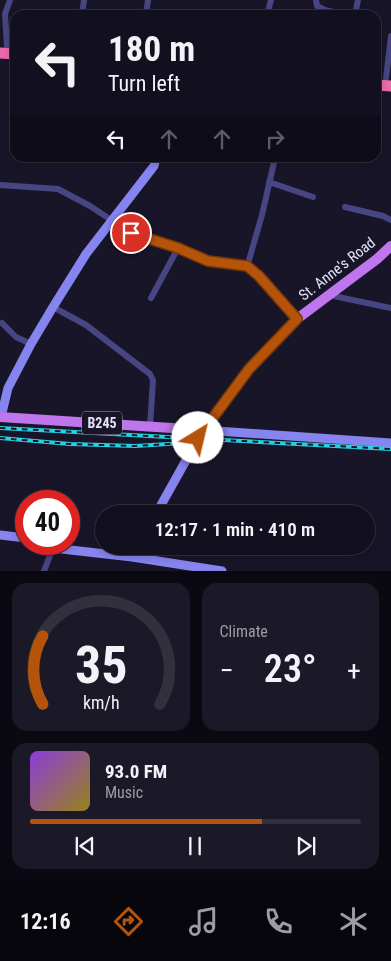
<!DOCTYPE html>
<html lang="en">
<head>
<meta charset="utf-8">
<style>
	:root { --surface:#12101f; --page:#1b1928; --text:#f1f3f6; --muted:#9c9da4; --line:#31303d; --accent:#b45309 }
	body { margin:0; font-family:"Roboto Condensed",sans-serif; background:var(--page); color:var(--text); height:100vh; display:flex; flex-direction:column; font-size:19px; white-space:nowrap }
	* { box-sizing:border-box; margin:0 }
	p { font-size:16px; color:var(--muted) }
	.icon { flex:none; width:28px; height:28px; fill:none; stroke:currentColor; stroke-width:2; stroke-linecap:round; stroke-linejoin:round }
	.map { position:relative; height:571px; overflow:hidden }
	.panel { display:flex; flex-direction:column; gap:12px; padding:12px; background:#0a0911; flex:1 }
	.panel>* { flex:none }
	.banner { position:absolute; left:10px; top:10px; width:371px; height:152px; border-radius:15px; box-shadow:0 2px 8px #0003,0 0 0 1px var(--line); background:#12101f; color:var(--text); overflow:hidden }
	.speed { position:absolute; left:15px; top:490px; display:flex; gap:10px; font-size:25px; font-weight:700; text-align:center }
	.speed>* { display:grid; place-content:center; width:65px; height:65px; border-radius:50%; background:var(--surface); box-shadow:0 2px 8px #0003,0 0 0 1px var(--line); line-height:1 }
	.speed .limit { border:8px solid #d22; background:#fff; color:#111 }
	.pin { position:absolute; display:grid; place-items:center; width:42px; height:42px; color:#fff; margin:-21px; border:2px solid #fff; border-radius:50%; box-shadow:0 1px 5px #0007 }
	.me { position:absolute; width:55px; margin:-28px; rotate:36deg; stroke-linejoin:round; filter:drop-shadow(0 0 4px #0008) }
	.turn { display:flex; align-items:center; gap:18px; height:105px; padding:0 15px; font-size:22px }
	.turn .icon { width:65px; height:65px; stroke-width:2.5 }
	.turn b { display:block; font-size:35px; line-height:42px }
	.lanes { display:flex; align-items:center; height:48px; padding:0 15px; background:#0003; justify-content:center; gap:25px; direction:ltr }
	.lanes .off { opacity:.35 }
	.big { font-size:38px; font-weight:600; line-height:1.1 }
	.panel .widget { flex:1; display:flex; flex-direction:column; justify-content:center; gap:8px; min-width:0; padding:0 18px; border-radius:15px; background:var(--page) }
	.panel .dial { align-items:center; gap:0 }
	.dial svg { height:130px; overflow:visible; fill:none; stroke:var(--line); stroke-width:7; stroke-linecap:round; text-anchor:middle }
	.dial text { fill:var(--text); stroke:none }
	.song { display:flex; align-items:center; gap:15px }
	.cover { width:60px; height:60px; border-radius:8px; background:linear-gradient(135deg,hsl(270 70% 55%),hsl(50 70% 35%)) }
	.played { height:5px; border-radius:2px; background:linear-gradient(90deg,var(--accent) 70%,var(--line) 70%) }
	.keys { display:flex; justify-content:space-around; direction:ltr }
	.heat { display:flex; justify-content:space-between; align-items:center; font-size:28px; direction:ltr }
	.panel .tiles { flex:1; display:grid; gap:12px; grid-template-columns:1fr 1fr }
	.widget:last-child { grid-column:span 2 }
	.trip { position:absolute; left:95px; top:505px; width:280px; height:50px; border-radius:25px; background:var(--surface); box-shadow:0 2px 8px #0003,0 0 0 1px var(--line); font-weight:600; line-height:50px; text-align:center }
	.tab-bar { display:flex; height:80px; justify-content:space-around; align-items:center; background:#07060c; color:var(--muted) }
	.tab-bar .icon { width:35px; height:35px }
	.tab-bar .selected { color:var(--accent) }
	.tab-bar b { font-size:22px; color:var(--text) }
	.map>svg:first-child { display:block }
</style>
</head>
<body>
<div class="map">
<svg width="391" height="571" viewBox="0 0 391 571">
	<rect width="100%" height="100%" fill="#181529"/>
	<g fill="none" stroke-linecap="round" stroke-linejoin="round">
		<path stroke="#484682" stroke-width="6" d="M316,0L317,6L325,10L347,15
			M82,15L84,0
			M146,15L148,0
			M267,15L271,0
			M355,15L358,0
			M7,47L5,14L10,0
			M386,78L391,36
			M269,182L313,197
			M0,185L58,189L90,206L131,233L178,248L208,261L247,267L259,276L297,319
			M345,207L383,216L391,220
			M247,267L262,215L275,158
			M329,295L391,308
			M151,298L178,248
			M53,307L86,325L150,374L153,380L150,427
			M2,323L16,337L31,344
			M44,571L53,548"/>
		<path stroke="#8684ef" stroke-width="9" d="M1,417L8,388L31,344L53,307L86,254L154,166L156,158
			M156,514L203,430L391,443
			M0,535L26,538
			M44,544L53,548L132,557L222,571
			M132,557L138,546"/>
		<path stroke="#bf76ed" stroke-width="10" d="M0,417L203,430L249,369L297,319L377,259L391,246"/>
		<path stroke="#eb6caa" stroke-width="11" d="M0,53L15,54
			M376,85L391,86"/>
		<g stroke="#26d1e2" stroke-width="4">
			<path id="rail" d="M0,428L391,449
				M0,438L70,444L135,446L185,443"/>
		</g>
		<use href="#rail" stroke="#181529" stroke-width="2" stroke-dasharray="5.5" stroke-linecap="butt"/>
	</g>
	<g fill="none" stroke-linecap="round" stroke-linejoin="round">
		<g stroke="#753606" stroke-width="12">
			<path id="route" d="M131,233L178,248L208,261L247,266L259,276L297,319L249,369L198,438"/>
		</g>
		<use href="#route" stroke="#b45309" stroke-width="9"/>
	</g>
	<g text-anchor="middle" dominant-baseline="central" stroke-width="5" stroke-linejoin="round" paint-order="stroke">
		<rect fill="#181529" stroke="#a6a4bc" stroke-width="1" x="82" y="411.5" width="40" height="23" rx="4"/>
		<g font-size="14" font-weight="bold" fill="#e3e1fb">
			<text x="102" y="423">B245</text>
		</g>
		<g font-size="15" fill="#e3e1fb" stroke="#181529">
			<text transform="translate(337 269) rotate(-38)">St. Anne's Road</text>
		</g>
	</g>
</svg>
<div class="speed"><div class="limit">40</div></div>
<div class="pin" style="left:131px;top:233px;background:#d93025"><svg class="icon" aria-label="arrive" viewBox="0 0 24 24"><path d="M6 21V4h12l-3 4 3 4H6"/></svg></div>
<svg class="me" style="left:198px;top:438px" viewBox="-20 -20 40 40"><circle r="19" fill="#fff"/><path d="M0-13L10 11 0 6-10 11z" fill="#b45309"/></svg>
<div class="trip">12:17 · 1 min · 410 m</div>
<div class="banner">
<div class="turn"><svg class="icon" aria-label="left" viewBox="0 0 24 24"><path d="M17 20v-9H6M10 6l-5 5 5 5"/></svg><div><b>180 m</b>Turn left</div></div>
<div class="lanes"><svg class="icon" aria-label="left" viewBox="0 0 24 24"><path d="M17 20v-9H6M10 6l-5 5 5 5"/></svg><svg class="icon off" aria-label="ahead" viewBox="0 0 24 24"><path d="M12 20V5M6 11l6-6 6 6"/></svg><svg class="icon off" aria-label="ahead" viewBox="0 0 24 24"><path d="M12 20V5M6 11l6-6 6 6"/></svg><svg class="icon off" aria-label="right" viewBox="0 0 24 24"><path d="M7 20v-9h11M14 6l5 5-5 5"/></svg></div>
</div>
</div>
<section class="panel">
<div class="tiles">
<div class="widget dial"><svg viewBox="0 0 100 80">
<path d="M14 69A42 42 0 1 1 86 69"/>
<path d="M14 69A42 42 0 0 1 14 27" stroke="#b45309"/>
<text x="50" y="56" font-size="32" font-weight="700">35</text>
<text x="50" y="72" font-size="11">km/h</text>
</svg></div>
<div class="widget"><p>Climate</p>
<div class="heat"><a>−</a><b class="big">23°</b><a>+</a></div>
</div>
<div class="widget">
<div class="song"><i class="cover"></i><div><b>93.0 FM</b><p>Music</p></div></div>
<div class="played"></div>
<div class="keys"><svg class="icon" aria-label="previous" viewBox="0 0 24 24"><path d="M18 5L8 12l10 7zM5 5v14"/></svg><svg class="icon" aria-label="pause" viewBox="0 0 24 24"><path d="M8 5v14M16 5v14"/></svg><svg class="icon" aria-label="next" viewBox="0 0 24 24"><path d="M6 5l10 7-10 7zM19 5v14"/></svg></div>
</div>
</div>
</section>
<nav class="tab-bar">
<b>12:16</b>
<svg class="icon selected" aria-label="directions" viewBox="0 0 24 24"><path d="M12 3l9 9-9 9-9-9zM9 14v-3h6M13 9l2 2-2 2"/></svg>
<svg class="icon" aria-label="music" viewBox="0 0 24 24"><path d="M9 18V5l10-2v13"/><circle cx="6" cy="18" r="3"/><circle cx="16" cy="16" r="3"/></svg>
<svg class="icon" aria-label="phone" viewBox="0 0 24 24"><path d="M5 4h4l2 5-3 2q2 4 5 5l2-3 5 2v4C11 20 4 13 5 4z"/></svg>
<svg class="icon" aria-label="climate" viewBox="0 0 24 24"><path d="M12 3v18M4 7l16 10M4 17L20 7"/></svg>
</nav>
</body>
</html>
